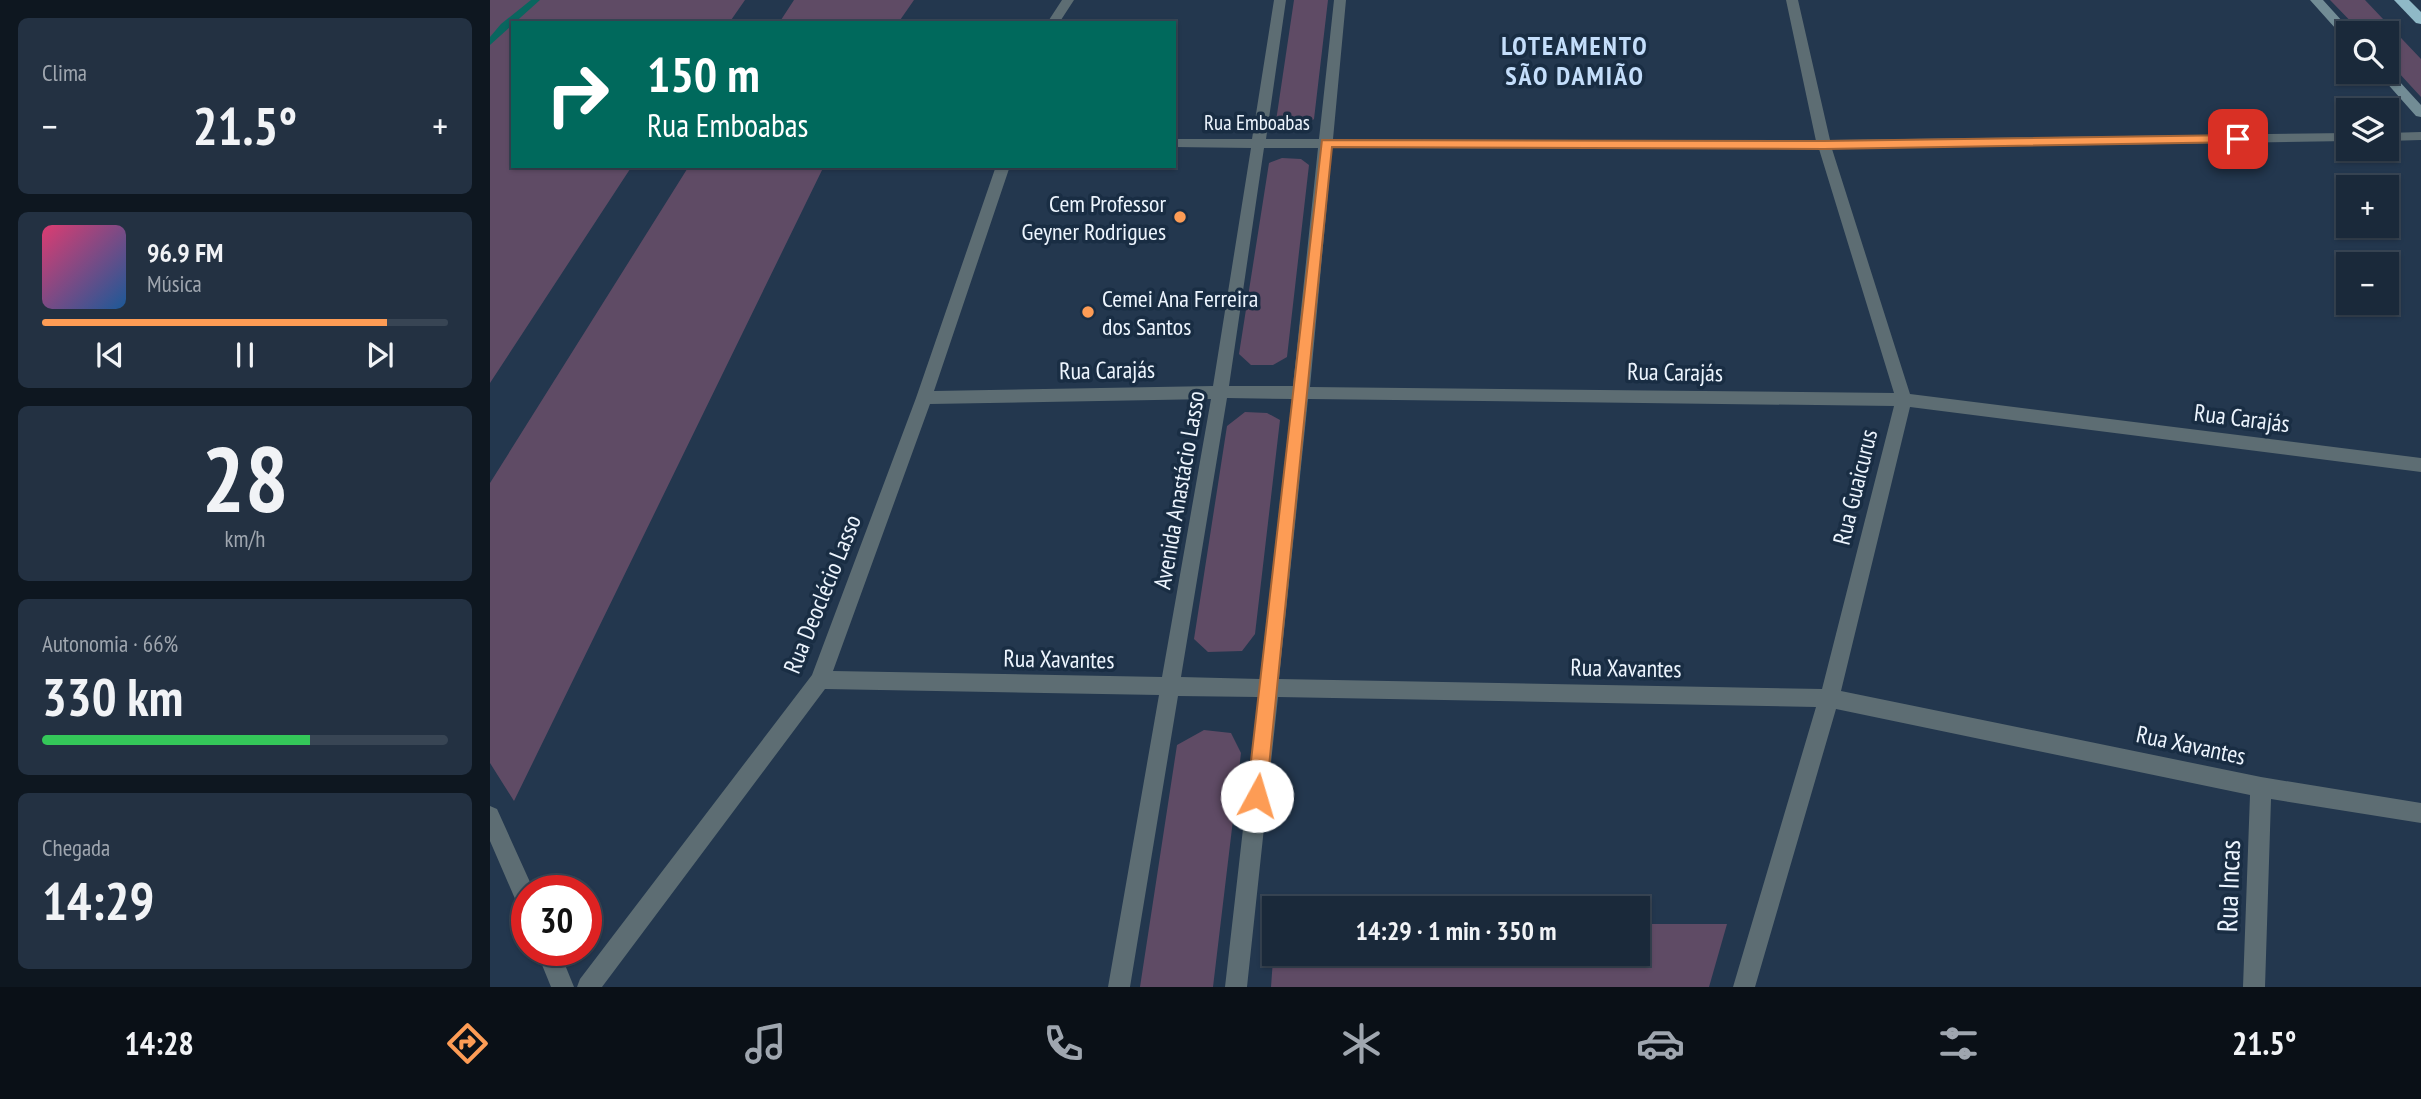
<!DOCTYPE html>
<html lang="pt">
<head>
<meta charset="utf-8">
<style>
	:root { --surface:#1a293a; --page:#233142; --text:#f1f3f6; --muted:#9fa6af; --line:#384554; --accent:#fd9c55 }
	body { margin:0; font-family:"PT Sans Narrow",sans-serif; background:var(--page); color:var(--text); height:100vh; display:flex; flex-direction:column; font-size:26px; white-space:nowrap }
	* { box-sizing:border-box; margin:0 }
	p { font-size:23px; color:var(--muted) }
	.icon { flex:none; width:38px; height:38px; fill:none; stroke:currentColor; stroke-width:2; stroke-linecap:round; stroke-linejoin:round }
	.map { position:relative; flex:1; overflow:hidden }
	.details { display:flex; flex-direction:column; gap:18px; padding:18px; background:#0e1720; width:490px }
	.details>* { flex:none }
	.hud { position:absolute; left:21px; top:21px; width:665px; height:147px; border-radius:0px; box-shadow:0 2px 5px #0004,0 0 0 2px var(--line); background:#00695c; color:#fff; overflow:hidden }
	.buttons { position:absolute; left:1846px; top:21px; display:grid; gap:14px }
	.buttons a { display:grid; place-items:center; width:63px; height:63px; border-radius:0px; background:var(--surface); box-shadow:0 2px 5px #0004,0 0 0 2px var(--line); font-size:35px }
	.speed { position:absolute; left:21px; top:875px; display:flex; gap:14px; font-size:35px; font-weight:700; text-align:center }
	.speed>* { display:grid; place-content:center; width:91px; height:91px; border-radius:50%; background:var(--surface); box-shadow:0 2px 5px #0004,0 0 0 2px var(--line); line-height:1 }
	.speed .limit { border:10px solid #d22; background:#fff; color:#111 }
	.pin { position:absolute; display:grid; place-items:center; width:60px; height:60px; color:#fff; margin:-30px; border-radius:14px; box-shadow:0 4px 10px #0006 }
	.me { position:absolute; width:77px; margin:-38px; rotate:6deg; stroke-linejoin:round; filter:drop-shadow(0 0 5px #0008) }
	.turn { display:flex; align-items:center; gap:24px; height:147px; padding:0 21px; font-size:32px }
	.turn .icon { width:91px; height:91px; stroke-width:2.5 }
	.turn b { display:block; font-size:49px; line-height:60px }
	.big { font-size:52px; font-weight:700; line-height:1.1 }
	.details .widget { flex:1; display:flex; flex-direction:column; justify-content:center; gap:10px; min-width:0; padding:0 24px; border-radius:10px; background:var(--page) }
	.details .dial { align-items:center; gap:0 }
	.dial b { font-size:91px; line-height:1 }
	.song { display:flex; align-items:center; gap:21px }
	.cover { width:84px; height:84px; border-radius:10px; background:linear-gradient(135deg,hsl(340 70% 55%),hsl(210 70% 35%)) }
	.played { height:7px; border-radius:4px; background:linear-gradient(90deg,var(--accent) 85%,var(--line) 85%) }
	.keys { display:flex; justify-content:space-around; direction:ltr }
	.heat { display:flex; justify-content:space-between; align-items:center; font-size:38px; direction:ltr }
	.charge { height:10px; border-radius:5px; background:linear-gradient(90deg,#34c759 66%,var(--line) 0) }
	.trip { position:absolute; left:772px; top:896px; width:388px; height:70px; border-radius:0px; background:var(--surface); box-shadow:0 2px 5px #0004,0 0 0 2px var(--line); font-weight:700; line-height:70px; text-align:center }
	.menu { display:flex; height:112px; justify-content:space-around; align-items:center; background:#0a1017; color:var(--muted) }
	.menu .icon { width:49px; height:49px }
	.menu .on { color:var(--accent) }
	.menu b { font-size:32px; color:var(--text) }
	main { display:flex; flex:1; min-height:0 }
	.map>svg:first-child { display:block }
</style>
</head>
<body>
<main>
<section class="details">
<div class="widget"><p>Clima</p>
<div class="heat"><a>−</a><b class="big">21.5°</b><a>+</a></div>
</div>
<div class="widget">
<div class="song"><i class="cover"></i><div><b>96.9 FM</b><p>Música</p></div></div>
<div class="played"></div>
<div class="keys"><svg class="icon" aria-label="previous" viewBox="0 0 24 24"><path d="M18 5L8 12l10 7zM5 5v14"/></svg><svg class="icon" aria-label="pause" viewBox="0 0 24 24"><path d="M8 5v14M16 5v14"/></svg><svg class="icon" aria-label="next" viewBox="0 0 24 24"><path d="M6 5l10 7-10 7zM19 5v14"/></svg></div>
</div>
<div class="widget dial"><b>28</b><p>km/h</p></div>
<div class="widget"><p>Autonomia · 66%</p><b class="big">330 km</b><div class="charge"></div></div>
<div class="widget"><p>Chegada</p><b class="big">14:29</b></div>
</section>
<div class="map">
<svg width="1931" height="987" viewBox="0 0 1931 987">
	<rect width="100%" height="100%" fill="#23374e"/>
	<path fill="#5f4b65" d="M0,0H255L239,23H23V166H142L0,383Z
		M304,0H424L408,23H289Z
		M804,0H838L824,119C812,128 799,130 786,121Z
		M1840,0H1875L1931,59V97L1897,60V33H1872Z
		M792,158L811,159L819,165L797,357L783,365H761L749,354L779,163Z
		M199,166H334L24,801L0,763V483Z
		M755,412L777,413L790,420L765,634L752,651L718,652L704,639L737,426Z
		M714,730L741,733L751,753L723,987H650L687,745Z
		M1148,924H1237L1219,987H781L784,945V954H1148Z"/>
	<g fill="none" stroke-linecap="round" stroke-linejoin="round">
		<path fill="#09665f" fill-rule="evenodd" d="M41,0H50L0,45V37L11,24Z"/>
		<path fill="#5d6d73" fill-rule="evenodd" d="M572,0H584L569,23H557Z
			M784,0H796L776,139H829L844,0H856L843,139L1326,141L1296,0H1308L1340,140L1858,133V141L1342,149L1420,394L1931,458V472L1420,407L1351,691L1771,777L1931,803V823L1781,799L1775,987H1753L1760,795L1346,709L1265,987H1243L1326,707L788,697L757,987H735L768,697L688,696L640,987H618L669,695L335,689L112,987H87L90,979L322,675L426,398L506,166H520L444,391L723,386L761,148L684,147V139H762ZM774,148H828L803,386H739ZM842,148L1329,149L1404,393L820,387ZM737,398L802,399L770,679L691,677ZM721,399L672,677L343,671L440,404ZM818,399L1404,406L1332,689L789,679Z
			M1931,132V140L1897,141V133Z
			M0,806L7,809L44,891H37V911L29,908L0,841Z
			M46,950H69L84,987H61Z"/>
		<path fill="#728c95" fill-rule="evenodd" d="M1820,0H1833L1863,33H1858V39L1854,38Z
			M1898,69L1931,105V117L1926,116L1887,72H1897Z"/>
		<path fill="#8fb9c7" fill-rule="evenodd" d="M1904,0H1919L1931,12V24L1926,23Z"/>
	</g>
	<path fill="#fd9c55" stroke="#a46537" stroke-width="2" d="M1748,135L1754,139L1752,142L1334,149L842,147L776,796L773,803L767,806L760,803L757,796L832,140L1334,141Z"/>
	<g fill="#fd9c55" stroke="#192d43" stroke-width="2.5">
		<circle cx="690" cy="217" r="7"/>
		<circle cx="598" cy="312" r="7"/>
	</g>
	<g text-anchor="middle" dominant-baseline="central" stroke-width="7" stroke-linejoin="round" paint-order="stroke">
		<g font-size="21" fill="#edf5fe" stroke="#192d43">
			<text x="767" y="122">Rua Emboabas</text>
		</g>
		<g font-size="24" fill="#edf5fe" stroke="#192d43" text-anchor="end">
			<text x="676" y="203">Cem Professor<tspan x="676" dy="28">Geyner Rodrigues</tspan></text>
			<text x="612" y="298" text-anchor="start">Cemei Ana Ferreira<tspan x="612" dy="28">dos Santos</tspan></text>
		</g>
		<g font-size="24" fill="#edf5fe" stroke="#192d43">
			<text transform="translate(617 370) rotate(-1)">Rua Carajás</text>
			<text transform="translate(1185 372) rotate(1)">Rua Carajás</text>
			<text transform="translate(1752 418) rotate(7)">Rua Carajás</text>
			<text transform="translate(1365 487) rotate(-76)">Rua Guaicurus</text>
			<text transform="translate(689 490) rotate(-80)">Avenida Anastácio Lasso</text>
			<text transform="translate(332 594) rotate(-68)">Rua Deoclécio Lasso</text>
			<text transform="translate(569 659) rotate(1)">Rua Xavantes</text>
			<text transform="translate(1136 668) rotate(1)">Rua Xavantes</text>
			<text transform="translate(1701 745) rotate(12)">Rua Xavantes</text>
		</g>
		<g font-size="26" font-weight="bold" letter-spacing="2" fill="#c4defb" stroke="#192d43">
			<text x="1085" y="45">LOTEAMENTO<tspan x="1085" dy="30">SÃO DAMIÃO</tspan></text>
		</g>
		<g font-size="28" fill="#edf5fe" stroke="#192d43">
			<text transform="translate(1738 886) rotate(-88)">Rua Incas</text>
		</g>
	</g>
</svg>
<div class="buttons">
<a><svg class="icon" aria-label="search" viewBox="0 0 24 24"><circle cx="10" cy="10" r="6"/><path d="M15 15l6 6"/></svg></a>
<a><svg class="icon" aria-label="layers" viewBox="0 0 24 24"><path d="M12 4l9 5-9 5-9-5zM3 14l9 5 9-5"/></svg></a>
<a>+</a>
<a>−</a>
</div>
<div class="speed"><div class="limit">30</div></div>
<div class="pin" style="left:1748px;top:139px;background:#d93025"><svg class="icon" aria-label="arrive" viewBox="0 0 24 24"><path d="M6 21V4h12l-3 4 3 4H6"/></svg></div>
<svg class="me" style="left:767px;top:796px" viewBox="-20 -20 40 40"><circle r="19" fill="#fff"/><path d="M0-13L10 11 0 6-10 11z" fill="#fd9c55"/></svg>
<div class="trip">14:29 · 1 min · 350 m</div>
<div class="hud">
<div class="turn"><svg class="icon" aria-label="right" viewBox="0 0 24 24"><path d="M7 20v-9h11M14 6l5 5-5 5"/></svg><div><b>150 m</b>Rua Emboabas</div></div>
</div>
</div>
</main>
<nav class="menu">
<b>14:28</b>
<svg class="icon on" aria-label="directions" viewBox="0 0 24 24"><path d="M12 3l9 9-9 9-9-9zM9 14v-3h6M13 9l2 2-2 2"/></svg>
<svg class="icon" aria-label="music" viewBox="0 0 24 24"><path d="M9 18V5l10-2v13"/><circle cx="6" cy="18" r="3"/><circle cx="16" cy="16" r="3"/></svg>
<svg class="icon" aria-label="phone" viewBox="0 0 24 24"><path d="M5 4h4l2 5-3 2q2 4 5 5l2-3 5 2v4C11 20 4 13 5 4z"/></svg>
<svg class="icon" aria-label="climate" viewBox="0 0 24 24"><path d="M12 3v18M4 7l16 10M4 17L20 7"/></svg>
<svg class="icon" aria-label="car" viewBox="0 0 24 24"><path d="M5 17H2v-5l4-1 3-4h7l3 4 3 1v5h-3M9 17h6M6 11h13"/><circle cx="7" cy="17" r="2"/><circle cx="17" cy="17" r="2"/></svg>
<svg class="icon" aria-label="filters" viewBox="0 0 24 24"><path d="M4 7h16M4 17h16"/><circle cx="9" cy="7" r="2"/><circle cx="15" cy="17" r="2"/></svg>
<b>21.5°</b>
</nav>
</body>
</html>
